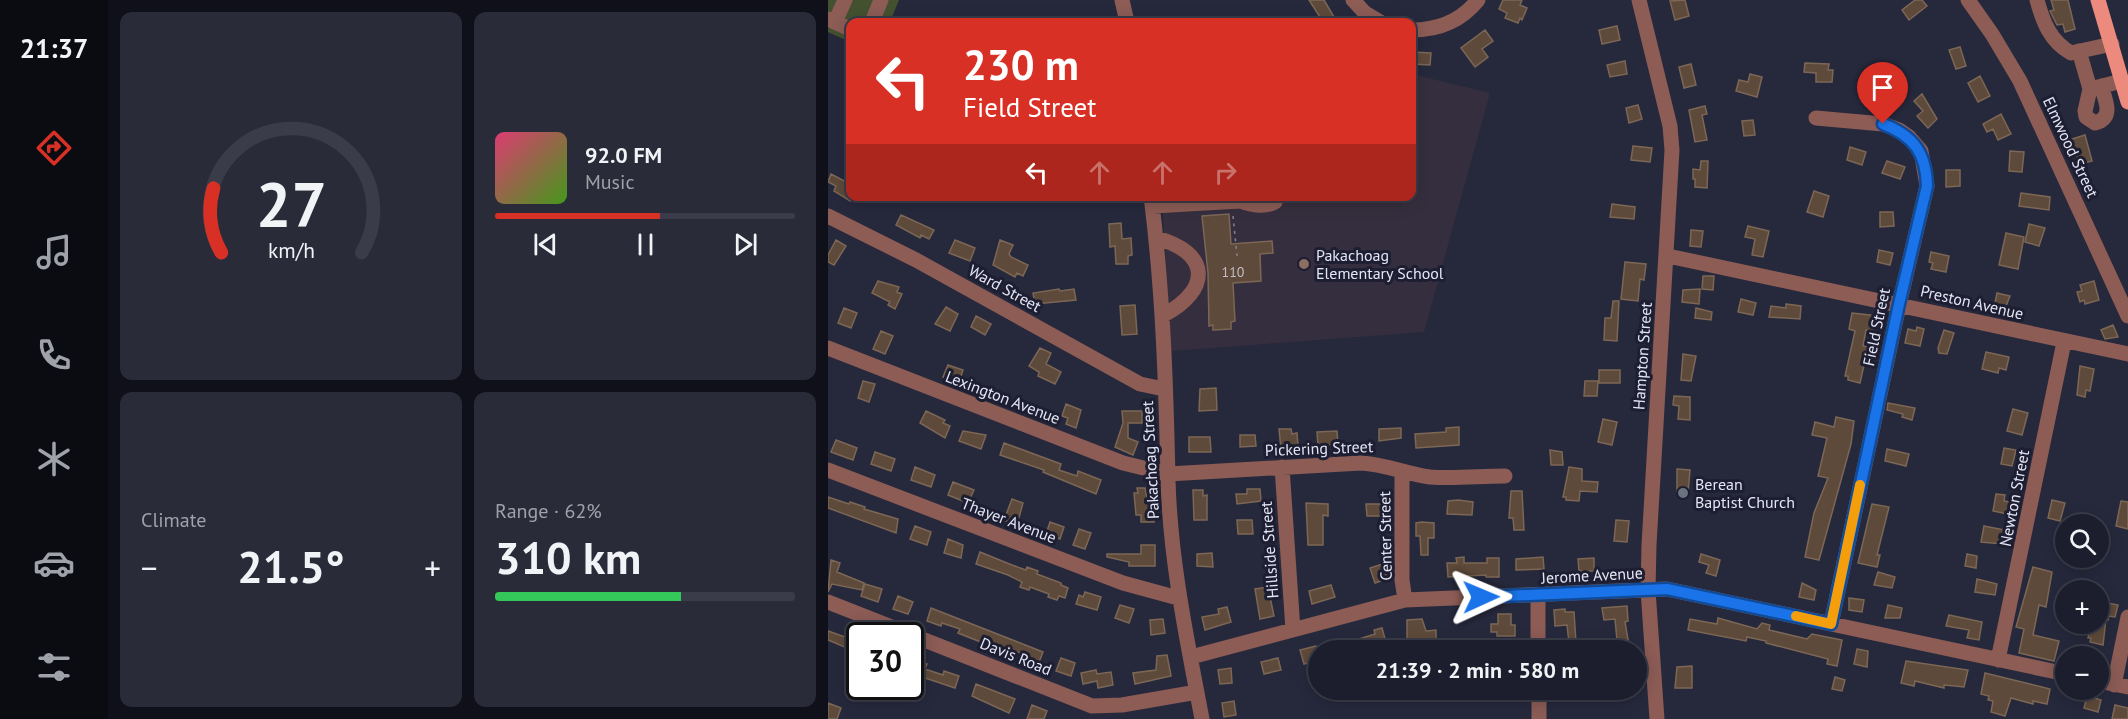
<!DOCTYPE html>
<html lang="en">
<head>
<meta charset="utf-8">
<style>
	:root { --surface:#1c1e2d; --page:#292b39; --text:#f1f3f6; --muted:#a0a2aa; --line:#3a3c49; --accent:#d93025 }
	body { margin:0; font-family:"PT Sans",sans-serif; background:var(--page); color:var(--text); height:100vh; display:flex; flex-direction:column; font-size:22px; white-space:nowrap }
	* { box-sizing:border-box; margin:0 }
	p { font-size:20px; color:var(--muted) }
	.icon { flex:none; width:33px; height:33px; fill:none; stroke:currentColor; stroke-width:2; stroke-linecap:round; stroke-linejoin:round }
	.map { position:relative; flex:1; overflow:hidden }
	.side { display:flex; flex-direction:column; gap:12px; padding:12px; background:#0f1019; width:720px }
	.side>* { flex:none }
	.top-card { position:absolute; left:18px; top:18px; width:570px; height:183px; border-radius:12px; box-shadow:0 3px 15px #0003,0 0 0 2px var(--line); background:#d93025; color:#fff; overflow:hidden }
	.tools { position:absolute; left:1227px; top:514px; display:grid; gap:12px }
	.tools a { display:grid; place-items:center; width:54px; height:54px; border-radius:50%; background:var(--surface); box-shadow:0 3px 15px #0003,0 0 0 2px var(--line); font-size:30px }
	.speed { position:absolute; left:18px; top:622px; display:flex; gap:12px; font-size:30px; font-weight:700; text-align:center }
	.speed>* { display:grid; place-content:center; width:78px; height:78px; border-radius:50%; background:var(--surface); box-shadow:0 3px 15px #0003,0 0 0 2px var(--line); line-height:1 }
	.speed .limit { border:3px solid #111; border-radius:9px; background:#fff; color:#111 }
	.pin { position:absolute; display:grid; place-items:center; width:51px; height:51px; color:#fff; margin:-62px -26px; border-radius:50% 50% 50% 0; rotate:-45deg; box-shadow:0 0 6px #0007 }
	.pin .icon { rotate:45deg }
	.me { position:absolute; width:66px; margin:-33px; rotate:89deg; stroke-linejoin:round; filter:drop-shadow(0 0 4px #0008) }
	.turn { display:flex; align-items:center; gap:21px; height:126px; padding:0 18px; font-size:27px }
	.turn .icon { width:78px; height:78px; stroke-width:2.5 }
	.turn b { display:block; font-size:42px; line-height:51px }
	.lanes { display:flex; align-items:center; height:57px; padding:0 18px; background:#0003; justify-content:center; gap:30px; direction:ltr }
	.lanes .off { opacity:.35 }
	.big { font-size:45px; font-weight:700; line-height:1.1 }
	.side .widget { flex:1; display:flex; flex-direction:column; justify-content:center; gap:9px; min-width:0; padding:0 21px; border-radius:12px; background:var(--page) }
	.side .dial { align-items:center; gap:0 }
	.dial svg { height:156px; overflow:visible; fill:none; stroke:var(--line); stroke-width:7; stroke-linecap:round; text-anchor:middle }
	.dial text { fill:var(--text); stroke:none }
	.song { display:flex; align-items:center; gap:18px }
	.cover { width:72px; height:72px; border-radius:9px; background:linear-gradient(135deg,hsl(340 70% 55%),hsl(100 70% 35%)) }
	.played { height:6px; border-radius:3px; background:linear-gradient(90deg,var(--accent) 55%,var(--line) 55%) }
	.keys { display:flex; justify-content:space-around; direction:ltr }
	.heat { display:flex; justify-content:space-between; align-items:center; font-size:33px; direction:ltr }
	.charge { height:9px; border-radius:4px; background:linear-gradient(90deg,#34c759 62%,var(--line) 0) }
	.side .tiles { flex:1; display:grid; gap:12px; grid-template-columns:repeat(2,1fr) }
	.trip { position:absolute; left:480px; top:640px; width:339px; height:60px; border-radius:30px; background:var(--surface); box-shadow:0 3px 15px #0003,0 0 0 2px var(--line); font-weight:700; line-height:60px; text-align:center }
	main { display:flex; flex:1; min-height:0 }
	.menu { display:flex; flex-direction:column; width:108px; justify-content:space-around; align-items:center; background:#0b0c12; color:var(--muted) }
	.menu .icon { width:42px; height:42px }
	.menu .active { color:var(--accent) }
	.menu b { font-size:27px; color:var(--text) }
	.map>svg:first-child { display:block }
</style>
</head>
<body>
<main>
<nav class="menu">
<b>21:37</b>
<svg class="icon active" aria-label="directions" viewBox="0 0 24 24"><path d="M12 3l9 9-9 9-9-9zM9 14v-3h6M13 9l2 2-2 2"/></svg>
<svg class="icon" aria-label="music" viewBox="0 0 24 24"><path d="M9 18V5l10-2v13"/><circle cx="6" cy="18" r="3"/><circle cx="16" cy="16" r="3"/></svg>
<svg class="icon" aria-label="phone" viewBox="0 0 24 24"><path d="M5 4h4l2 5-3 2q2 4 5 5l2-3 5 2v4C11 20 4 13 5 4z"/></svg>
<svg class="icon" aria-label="climate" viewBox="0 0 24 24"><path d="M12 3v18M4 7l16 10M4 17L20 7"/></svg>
<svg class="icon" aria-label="car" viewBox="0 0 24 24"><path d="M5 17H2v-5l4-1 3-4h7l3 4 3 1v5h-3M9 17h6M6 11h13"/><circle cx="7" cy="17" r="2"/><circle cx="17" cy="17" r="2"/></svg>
<svg class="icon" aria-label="filters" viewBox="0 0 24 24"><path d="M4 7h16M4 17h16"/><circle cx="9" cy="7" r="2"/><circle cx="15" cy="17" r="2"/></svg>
</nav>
<section class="side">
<div class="tiles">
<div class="widget dial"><svg viewBox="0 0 100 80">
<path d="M14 69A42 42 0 1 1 86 69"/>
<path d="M14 69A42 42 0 0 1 10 36" stroke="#d93025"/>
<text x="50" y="56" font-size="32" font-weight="700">27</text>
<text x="50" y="72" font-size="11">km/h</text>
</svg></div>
<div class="widget">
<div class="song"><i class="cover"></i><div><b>92.0 FM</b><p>Music</p></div></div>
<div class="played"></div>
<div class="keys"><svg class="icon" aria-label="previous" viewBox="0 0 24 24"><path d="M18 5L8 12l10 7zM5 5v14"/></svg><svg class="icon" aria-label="pause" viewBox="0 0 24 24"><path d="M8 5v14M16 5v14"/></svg><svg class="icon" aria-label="next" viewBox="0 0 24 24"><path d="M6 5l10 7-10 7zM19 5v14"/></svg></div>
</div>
<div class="widget"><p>Climate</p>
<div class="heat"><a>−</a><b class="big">21.5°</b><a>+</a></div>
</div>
<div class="widget"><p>Range · 62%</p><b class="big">310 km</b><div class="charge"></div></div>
</div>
</section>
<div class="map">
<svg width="1300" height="719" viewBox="0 0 1300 719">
	<rect width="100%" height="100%" fill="#26283c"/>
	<path fill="#352e3e" d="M584,74L662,93L596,332L343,351L334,197L584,196Z"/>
	<path fill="#445130" d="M0,0H71L62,22H22V42L0,32Z"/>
	<path fill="#5e4a3a" stroke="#7c6756" stroke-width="1.5" d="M481,0H496L509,22H485L492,17Z
		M675,0H694L692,5L699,8L694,20L692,18L690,23L677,18L679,13L671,9Z
		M857,0L861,16L847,20L842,1Z
		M1087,0H1094L1099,6L1081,20L1074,10Z
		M1223,0H1240L1247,29L1237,32L1235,24L1229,25L1222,11L1226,10Z
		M789,26L792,40L774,44L771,30Z
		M657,30L665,41L654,49L660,57L647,67L633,48Z
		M1132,47L1138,66L1128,69L1121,50Z
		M584,52L603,53L602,65L584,64Z
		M797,61L799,74L782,77L779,65Z
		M977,63L1001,64L1000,70H1005L1004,82H988V73L976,72Z
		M863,64L868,85L856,88L851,67Z
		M922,74L934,77L929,97L908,91L911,80L920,82Z
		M1152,76L1162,96L1150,102L1140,83Z
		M1038,85L1059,90L1056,103L1040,99L1041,95L1036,94Z
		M1094,94L1109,119L1100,128L1089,116L1095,111L1086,101Z
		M810,105L814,119L801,123L798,108Z
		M877,106L879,114L874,115L879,140L867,142L861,110Z
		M1173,114L1183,134L1170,140L1165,129L1159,132L1155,124Z
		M925,120L927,135L916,136L914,121Z
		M1257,135L1264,161L1251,164L1244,139Z
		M805,146L824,148L822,162L803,160Z
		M1022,147L1038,152L1034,165L1019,160Z
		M1182,151L1196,152L1194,172L1181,171Z
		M873,161H880L879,188L867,187V179H865V169L872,170Z
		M1059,161L1077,167L1072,179L1054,173Z
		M1118,170H1132V186L1118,187Z
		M3,174L22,184V201L6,191L8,186L0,182Z
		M986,191L1001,196L995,217L979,212Z
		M1193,193L1222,197L1221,210L1191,206Z
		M784,204L807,207L806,219L782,217Z
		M1052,212H1065L1066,226L1052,227Z
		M401,214L403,244L444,241L445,253L432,254L433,281L405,283L407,321L403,322V329L385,330V325L381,326L380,273L374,216Z
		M73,215L106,230L101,239L93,235L92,238L68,225Z
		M293,223L294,239L303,238L304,255L300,256V264H288L287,246L282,247L281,224Z
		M1201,224L1217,228L1211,246L1197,242Z
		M920,226L941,231L935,257L924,255L927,239L917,237Z
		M863,230L875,231L873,247L862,246Z
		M1178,233L1196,237L1190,269L1171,265Z
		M8,240L18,246L6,265L0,262V255Z
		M127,240L147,248L142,261L121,253Z
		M172,240L185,245L181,254L183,257L200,265L195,276L189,273L187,277L165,265Z
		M1051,250L1065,253L1062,265L1049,262Z
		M1103,252L1121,256L1118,272L1103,269L1105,263L1101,262Z
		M797,262L818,264L816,280L812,279L810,301L793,299Z
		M875,276H886L885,290L874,289Z
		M50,281L71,287L69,292L74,294L67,309L60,305L62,302L44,293Z
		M1266,281L1271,300L1257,304L1256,300L1252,302L1249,292L1254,291L1252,285Z
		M231,289L232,291L246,289L248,300L207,304L205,293Z
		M872,289L871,304L854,302L855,290Z
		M1169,293L1182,296L1176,311L1166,308Z
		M913,299L928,303L925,315L910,312Z
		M785,301H791L789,341L776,340L777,318H783Z
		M958,304L973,306L972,319L941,317L943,306L958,308Z
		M307,305L309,334L294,335L292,306Z
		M118,307L130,314L122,331L107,324Z
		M16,308L29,313L23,328L10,323Z
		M868,308L884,312L883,320L867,318Z
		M1024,313L1050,316L1044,332L1038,330L1035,346L1040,347L1032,383L1020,380V376H1017L1027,331L1021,329Z
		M148,316L163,324L157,335L143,327Z
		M1285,325L1290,337L1277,339L1273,330Z
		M1089,327L1096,329L1092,346L1077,343L1080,329L1088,331Z
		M1116,330L1126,333L1119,354L1111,353L1110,348Z
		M53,331L65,336L57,354L45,349Z
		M212,348L223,353L218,364L233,372L227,384L210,376L211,372L201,366Z
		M1158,352L1181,357L1178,370L1171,368L1170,373L1154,369Z
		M855,354L868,356L863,381L853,380Z
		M120,365L135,370L131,382L115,377Z
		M1252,366L1266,369L1262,391L1258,390L1257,397L1249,395Z
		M771,370H792V383H771Z
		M35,381L47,384L41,402L30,398Z
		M757,381H770L769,396H756Z
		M388,388L389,410L371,411L372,389Z
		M846,396L862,397V420L850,419L851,406L845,405Z
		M1060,403L1087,408L1084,420L1074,417L1075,414L1059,410Z
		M238,404L253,410L248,428L238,424L240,418L234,416Z
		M1185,409L1200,413L1194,435L1179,431Z
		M98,411L117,420L115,423L122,426L117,438L92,423Z
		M294,411H314V423H300V438L310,442L305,455L287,447L295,423Z
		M1008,417L1026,421L1023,444L991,560L977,557L986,513L1000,478L990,476L999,438L984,435L987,422L1006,427Z
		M775,419L789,422L784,445L770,442Z
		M631,427V445L588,448L587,434L618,432V428Z
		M573,428V438L551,441V429Z
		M451,429H463L464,434L469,433L470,446L453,449Z
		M135,431L158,435L153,449L131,441Z
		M509,431L510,444L490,446L489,432Z
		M412,435H427L428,446L412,447Z
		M361,437H382L383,452H361Z
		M8,440L29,448L25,460L3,452Z
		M176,443L233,464L231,470L249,476L250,471L273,480L268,494L215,472L216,470L172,455Z
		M1176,448L1188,450L1184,466L1173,464Z
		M1059,449L1081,454L1078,466L1057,461Z
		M722,450L734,452L735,465H723Z
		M47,452L67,459L63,471L43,464Z
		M87,467L107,475L103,487L83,480Z
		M741,467L754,469V481L770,482L769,492L752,491L751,501L738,500V497H735Z
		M849,469L862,470L860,493L849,492Z
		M125,482L146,490L140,503L120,495Z
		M309,488H317L320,503H325L326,522H313V515H308L306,493H310Z
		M419,489H432L433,501L409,504L408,494H419Z
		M365,490H375V496L379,495V520H366Z
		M683,491H694L696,530H686L685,518H681Z
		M1168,494L1177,495L1176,501L1183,502L1180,514L1165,511Z
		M0,497L21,504L22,502L37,507L36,509L70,519L68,533L0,508Z
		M184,499L195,503L190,521L186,524L176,520Z
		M630,500L645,502L644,515L619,514L620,501Z
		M1224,500L1237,503L1232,521L1220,518Z
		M1293,501L1300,502V529L1288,526Z
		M478,503L500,504V516L495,515V545H480Z
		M538,504H557V516H539Z
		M1044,504L1061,507L1049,555H1052L1049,567L1030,563Z
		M409,520H424L425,534H410Z
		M788,520L801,521L799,542L786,541Z
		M222,522L236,527L232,539L218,534Z
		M594,522L606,523V538H600V555H593L592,536H588V523Z
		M87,526L103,532L99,545L82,539Z
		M1156,526L1177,530L1175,544L1153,542Z
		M251,529L263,533L257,549L245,545Z
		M120,539L135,545L133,558L116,553Z
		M313,545H327V566H301V562L279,557V554H313Z
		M152,552L184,565L198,570L199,567L210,571L209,574L233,583V585L240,588L237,598L231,596L229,600L220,597L221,594L202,587L201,590L192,587L194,582L180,575L148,564Z
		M384,553L385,567L369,566V554Z
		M873,554L892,560L888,576L878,573L881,565L871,562Z
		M1139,554L1149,556L1148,568L1137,566Z
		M636,557V563H659V558H671V577H658V575L620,577L619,563H629L628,558Z
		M715,557L716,569L688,570V559Z
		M766,558V571H751L750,559Z
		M3,560L12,563L9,572L36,583L34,590L4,584L0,592Z
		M555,564L559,579L547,583L542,568Z
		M1205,567L1224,572L1218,607L1211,605L1205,635L1231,641L1226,661L1191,653L1196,629L1188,627Z
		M1050,572L1067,577L1064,588L1046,585Z
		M1149,579L1169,584L1167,595L1147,592Z
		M974,583L988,590L986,600L971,597Z
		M37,584L54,589L50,602L33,596Z
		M503,585L507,597L484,604L481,591Z
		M440,587L446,616L432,619L427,589Z
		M257,592L273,597L269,610L248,604L251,595L255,597Z
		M70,596L85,602L80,614L65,609Z
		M1021,598L1036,600L1034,612L1021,610Z
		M1280,603L1290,605L1287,617L1281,616L1280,620L1278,619L1275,645L1262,642L1263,638H1260L1262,628L1270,630V610L1273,611L1275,605L1279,607Z
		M292,605L306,609L301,623L287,618Z
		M1060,605L1074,608L1072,618H1057Z
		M799,606L800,621L797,622L802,651H790L787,619L776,620L774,608Z
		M399,607L403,622L377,630L374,617L391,614L390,609Z
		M103,608L215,652L210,665L195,659L197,655L180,648L178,652L130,633L132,629L114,623L113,626L99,621Z
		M737,609V612H746L748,642L741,643L739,625L727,626L726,610Z
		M670,614H683V625H687V636H669V632H663V624H670Z
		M1121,615L1154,622L1151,640L1139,638L1141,630L1118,626Z
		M890,618L929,629L934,623L942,625L941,630L979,639L984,634L1014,640L1009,666L999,664L1000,659L938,643V641L919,637L918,641L860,630L862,619L889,624Z
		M335,619L337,633L323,635L322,620Z
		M594,619L598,631L608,630V643L597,646V651H584V639H579V620Z
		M554,628L559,646L534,651L531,639L547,634L546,630Z
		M0,631L17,637L19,634L32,638L28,652L0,640Z
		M488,646L490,660L476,664L472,650Z
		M1029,649L1040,651L1039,667L1026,664Z
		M339,655L343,676L307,684L305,673L328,670L329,656Z
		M82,658L99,664L97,669L115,675L116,671L131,676L127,688L82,673Z
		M233,658L247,663L243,676L228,671Z
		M450,658L453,670L436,674L433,662Z
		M1078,661L1140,670L1136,687L1116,685V688L1087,681L1086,686L1073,683Z
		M864,666V688H847L849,667Z
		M403,668L404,683L392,684L390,670Z
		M268,670L269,674L283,672L285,685L270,688L269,681L255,684L253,673Z
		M1157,673L1222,689L1219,704L1205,701V704L1183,698L1177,716L1163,712L1165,701L1160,700L1161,696L1153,694Z
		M1007,677L1017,680L1014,691L1004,689Z
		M148,684L187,699L181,713L144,696Z
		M1259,696L1273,700L1270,712L1256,708Z
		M406,701L408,715L396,717L394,703Z
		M0,703L13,708L9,719H0Z
		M204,705L219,711L216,719H199Z
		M1287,705L1300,708V719H1284Z"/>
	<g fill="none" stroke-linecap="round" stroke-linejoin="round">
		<path stroke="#808293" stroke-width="1.5" stroke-dasharray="3 4.5" stroke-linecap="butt" d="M405,216L409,256"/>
		<path stroke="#8c5c55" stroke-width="15" d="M294,0L299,22
			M525,0L537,13L552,22
			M811,0L842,126L844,150L821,545L820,590L829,719
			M1140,0L1164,34L1192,81L1300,316
			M1209,0C1215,22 1222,41 1243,53L1284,44
			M0,19L22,29
			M7,22L17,0
			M44,22L53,0
			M584,30C610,30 633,21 650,0
			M1251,51L1262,89L1294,81
			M1262,89L1257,111L1258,117L1267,123C1286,118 1278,101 1273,86
			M988,118L1055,124L1071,130L1081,137L1093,151L1099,186L1071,305L1003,624
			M323,196C335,291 338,385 340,479C342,560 359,640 374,719
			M325,206L412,201C423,205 436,208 447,202V196
			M0,216L88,260L312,384L336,389
			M328,238C382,252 384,289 336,315
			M840,256L1300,354
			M0,348L295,463L340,474L533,463C557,464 578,474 602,477C626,479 652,476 677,476
			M454,467L465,630
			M0,470L295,583L350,598
			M574,472V580L577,600
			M710,596V651
			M0,602L264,706L294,705L369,692
			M363,657L577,600L839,589L1238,674
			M1170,660L1236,342
			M1270,681L1300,687
			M1286,685L1300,617
			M711,690V719"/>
		<path stroke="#ec8a7d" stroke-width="15" d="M1270,0L1300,102"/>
	</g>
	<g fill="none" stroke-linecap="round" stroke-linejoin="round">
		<g stroke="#114b97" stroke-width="15">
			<path id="route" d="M653,597L839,589L1003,624L1071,304L1099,186C1098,153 1086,136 1055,124"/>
		</g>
		<use href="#route" stroke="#1a73e8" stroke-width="10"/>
		<path stroke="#f59e0b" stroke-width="10" d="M968,616L1003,624L1032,485"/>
	</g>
	<circle fill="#8d6e63" stroke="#1d1e32" stroke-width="2" cx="476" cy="264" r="6"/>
	<circle fill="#6b7280" stroke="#1d1e32" stroke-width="2" cx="855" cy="493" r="6"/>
	<g text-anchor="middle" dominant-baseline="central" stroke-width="6" stroke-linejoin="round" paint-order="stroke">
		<g font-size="14" fill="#c2bfc6">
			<text x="405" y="272">110</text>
		</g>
		<g font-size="16" fill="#e4e6f4" stroke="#1d1e32">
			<text transform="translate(1243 147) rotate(65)">Elmwood Street</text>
			<text transform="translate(177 288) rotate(29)">Ward Street</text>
			<text transform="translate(1144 302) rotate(13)">Preston Avenue</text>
			<text transform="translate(1048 327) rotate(-78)">Field Street</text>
			<text transform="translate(814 356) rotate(-86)">Hampton Street</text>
			<text transform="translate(175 397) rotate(21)">Lexington Avenue</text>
			<text transform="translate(491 448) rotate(-2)">Pickering Street</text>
			<text transform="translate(322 460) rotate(-93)">Pakachoag Street</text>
			<text transform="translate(1186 498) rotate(-79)">Newton Street</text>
			<text transform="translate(181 520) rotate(21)">Thayer Avenue</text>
			<text transform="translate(557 536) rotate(-91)">Center Street</text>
			<text transform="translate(441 550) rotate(-94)">Hillside Street</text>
			<text transform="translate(764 575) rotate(-3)">Jerome Avenue</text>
			<text transform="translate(188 656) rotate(22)">Davis Road</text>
		</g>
		<g font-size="16" fill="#e4e6f4" stroke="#1d1e32" text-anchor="start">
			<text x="488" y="255">Pakachoag<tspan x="488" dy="18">Elementary School</tspan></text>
			<text x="867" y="484">Berean<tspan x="867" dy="18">Baptist Church</tspan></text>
		</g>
	</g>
</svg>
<div class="tools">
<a><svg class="icon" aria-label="search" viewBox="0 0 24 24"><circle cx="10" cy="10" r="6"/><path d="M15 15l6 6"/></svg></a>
<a>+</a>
<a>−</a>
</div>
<div class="speed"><div class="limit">30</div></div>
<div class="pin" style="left:1055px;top:124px;background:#d93025"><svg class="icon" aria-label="arrive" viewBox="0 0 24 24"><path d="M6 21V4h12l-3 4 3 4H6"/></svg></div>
<svg class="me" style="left:653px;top:597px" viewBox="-20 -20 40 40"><path d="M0-17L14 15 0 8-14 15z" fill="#1a73e8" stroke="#fff" stroke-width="4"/></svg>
<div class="trip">21:39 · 2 min · 580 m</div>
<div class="top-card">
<div class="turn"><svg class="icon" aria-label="left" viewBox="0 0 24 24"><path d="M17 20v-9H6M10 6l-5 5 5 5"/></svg><div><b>230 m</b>Field Street</div></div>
<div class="lanes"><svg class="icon" aria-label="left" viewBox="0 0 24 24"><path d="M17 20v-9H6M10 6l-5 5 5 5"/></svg><svg class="icon off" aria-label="ahead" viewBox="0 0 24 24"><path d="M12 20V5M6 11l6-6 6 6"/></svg><svg class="icon off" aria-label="ahead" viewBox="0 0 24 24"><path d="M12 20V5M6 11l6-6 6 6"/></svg><svg class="icon off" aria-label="right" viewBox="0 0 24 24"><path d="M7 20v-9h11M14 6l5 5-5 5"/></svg></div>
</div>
</div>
</main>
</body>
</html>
